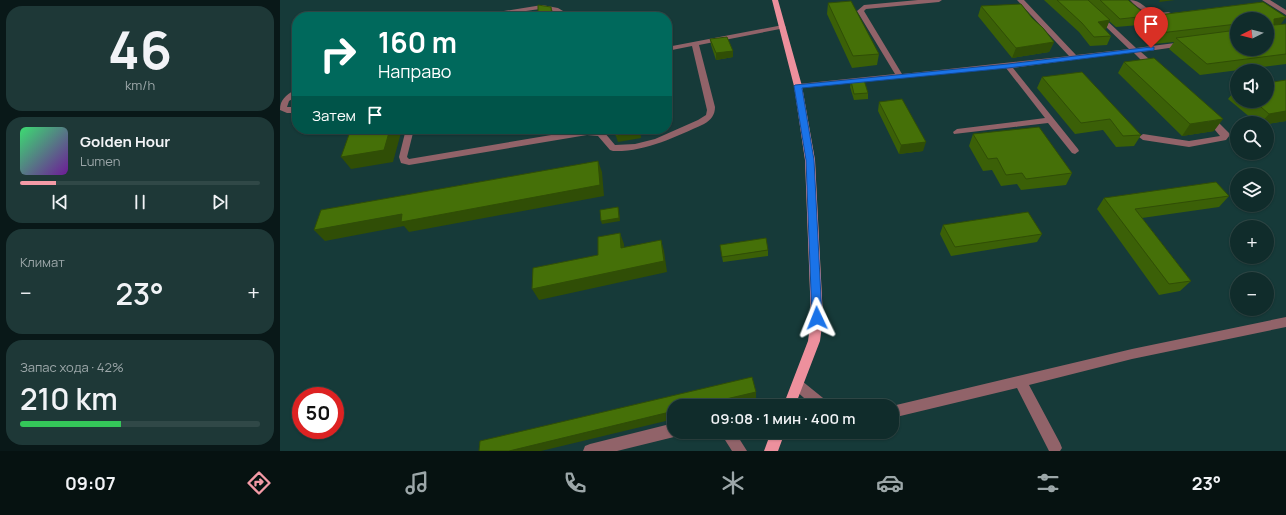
<!DOCTYPE html>
<html lang="ru">
<head>
<meta charset="utf-8">
<style>
	:root { --surface:#102c2b; --page:#1e3837; --text:#f1f3f6; --muted:#9ca7a9; --line:#304847; --accent:#f49aa6 }
	body { margin:0; font-family:Manrope,sans-serif; background:var(--page); color:var(--text); height:100vh; display:flex; flex-direction:column; font-size:15px; white-space:nowrap }
	* { box-sizing:border-box; margin:0 }
	p { font-size:13px; color:var(--muted) }
	.icon { flex:none; width:22px; height:22px; fill:none; stroke:currentColor; stroke-width:2; stroke-linecap:round; stroke-linejoin:round }
	.map { position:relative; flex:1; overflow:hidden }
	.details { display:flex; flex-direction:column; gap:6px; padding:6px; background:#091818; width:280px }
	.details>* { flex:none }
	.banner { position:absolute; left:12px; top:12px; width:380px; height:122px; border-radius:16px; box-shadow:0 1px 3px #0004,0 0 0 1px var(--line); background:#00695c; color:#fff; overflow:hidden }
	.needle { width:26px; rotate:264deg }
	.buttons { position:absolute; left:950px; top:12px; display:grid; gap:8px }
	.buttons a { display:grid; place-items:center; width:44px; height:44px; border-radius:50%; background:var(--surface); box-shadow:0 1px 3px #0004,0 0 0 1px var(--line); font-size:20px }
	.speed { position:absolute; left:12px; top:387px; display:flex; gap:8px; font-size:20px; font-weight:700; text-align:center }
	.speed>* { display:grid; place-content:center; width:52px; height:52px; border-radius:50%; background:var(--surface); box-shadow:0 1px 3px #0004,0 0 0 1px var(--line); line-height:1 }
	.speed .limit { border:6px solid #d22; background:#fff; color:#111 }
	.pin { position:absolute; display:grid; place-items:center; width:34px; height:34px; color:#fff; margin:-41px -17px; border-radius:50% 50% 50% 0; rotate:-45deg; box-shadow:0 0 4px #0007 }
	.pin .icon { rotate:45deg }
	.me { position:absolute; width:44px; margin:-22px; rotate:358deg; stroke-linejoin:round; filter:drop-shadow(0 0 3px #0008) }
	.turn { display:flex; align-items:center; gap:14px; height:84px; padding:0 20px; font-size:18px }
	.turn .icon { width:52px; height:52px; stroke-width:2.5 }
	.turn b { display:block; font-size:28px; line-height:34px }
	.then { display:flex; align-items:center; height:38px; padding:0 20px; background:#0003; gap:8px; font-size:15px }
	.big { font-size:30px; font-weight:600; line-height:1.1 }
	.details .widget { flex:1; display:flex; flex-direction:column; justify-content:center; gap:6px; min-width:0; padding:0 14px; border-radius:16px; background:var(--page) }
	.details .dial { align-items:center; gap:0 }
	.dial b { font-size:52px; line-height:1 }
	.song { display:flex; align-items:center; gap:12px }
	.cover { width:48px; height:48px; border-radius:6px; background:linear-gradient(135deg,hsl(140 70% 55%),hsl(280 70% 35%)) }
	.played { height:4px; border-radius:2px; background:linear-gradient(90deg,var(--accent) 15%,var(--line) 15%) }
	.keys { display:flex; justify-content:space-around; direction:ltr }
	.heat { display:flex; justify-content:space-between; align-items:center; font-size:22px; direction:ltr }
	.charge { height:6px; border-radius:3px; background:linear-gradient(90deg,#34c759 42%,var(--line) 0) }
	.trip { position:absolute; left:387px; top:399px; width:232px; height:40px; border-radius:16px; background:var(--surface); box-shadow:0 1px 3px #0004,0 0 0 1px var(--line); font-weight:600; line-height:40px; text-align:center }
	.tab-bar { display:flex; height:64px; justify-content:space-around; align-items:center; background:#061211; color:var(--muted) }
	.tab-bar .icon { width:28px; height:28px }
	.tab-bar .active { color:var(--accent) }
	.tab-bar b { font-size:18px; color:var(--text) }
	main { display:flex; flex:1; min-height:0 }
	.map>svg:first-child { display:block }
</style>
</head>
<body>
<main>
<section class="details">
<div class="widget dial"><b>46</b><p>km/h</p></div>
<div class="widget">
<div class="song"><i class="cover"></i><div><b>Golden Hour</b><p>Lumen</p></div></div>
<div class="played"></div>
<div class="keys"><svg class="icon" aria-label="previous" viewBox="0 0 24 24"><path d="M18 5L8 12l10 7zM5 5v14"/></svg><svg class="icon" aria-label="pause" viewBox="0 0 24 24"><path d="M8 5v14M16 5v14"/></svg><svg class="icon" aria-label="next" viewBox="0 0 24 24"><path d="M6 5l10 7-10 7zM19 5v14"/></svg></div>
</div>
<div class="widget"><p>Климат</p>
<div class="heat"><a>−</a><b class="big">23°</b><a>+</a></div>
</div>
<div class="widget"><p>Запас хода · 42%</p><b class="big">210 km</b><div class="charge"></div></div>
</section>
<div class="map">
<svg width="1006" height="451" viewBox="0 0 1006 451">
	<rect width="100%" height="100%" fill="#163a39"/>
	<g fill="none" stroke-linecap="round" stroke-linejoin="round">
		<path fill="#916369" fill-rule="evenodd" d="M638,0H662L659,2L586,9L584,11L622,74L789,56L737,0H744L796,55L849,49L798,0H805L856,48L903,42L907,44L903,46L861,52L877,66L878,68L874,70H871L853,52L733,68L798,149L799,151L795,154L792,153L768,123L674,134L673,132L677,129L765,118L726,68L515,88L514,86L518,84L615,74L577,11L584,5Z
			M850,0C861,0 865,9 875,12C881,14 888,10 893,14C880,24 859,10 850,0Z
			M982,0H990L1006,10V15Z
			M262,5L278,8L293,17C282,17 273,8 261,9C239,11 218,17 196,17L199,15Z
			M503,25L506,27L505,28L419,45L435,107C435,115 431,120 424,124C395,137 366,152 333,151L330,150L318,136L307,135L129,165L121,163L119,157L126,129H134L127,157L129,159L307,129L324,132L335,145L355,144L375,139L418,120L426,115L427,110L412,46L387,51V47Z
			M14,90H17V96L9,101L7,107H17V113H7L0,110C0,99 6,96 14,90Z
			M929,115L932,116L949,133L950,135L946,140L909,147L863,140L859,137L863,134L909,141L940,136L925,118Z
			M1006,317V327L852,359L749,385L780,443L782,448L780,451H769L737,388L612,418V406L852,349Z
			M518,379L522,381L548,402L549,406H533L514,389L512,385L514,381Z
			M394,423V432H400L399,435L394,437L337,451H303L305,446L310,444Z
			M440,432H455L467,451H452Z"/>
		<path fill="#ed909d" fill-rule="evenodd" d="M492,0H498L522,86L535,160L543,318L540,341L515,406H503L528,341L531,318L525,160L514,86Z
			M491,432H505L498,451H484Z"/>
	</g>
	<path fill="#3b6007" fill-rule="evenodd" d="M764,0H848L867,16L983,2L1006,17L1000,24H1006V64L920,75L889,49L894,42L873,44L858,28L859,25L836,27L829,21L826,29H824L831,36L827,45L810,46L799,32ZM957,19H987V49H957Z
		M548,3L599,54L597,65L572,68L547,14Z
		M701,6L752,18L774,42L769,52L732,58L698,16Z
		M430,39L453,57L436,60L431,45Z
		M844,62L934,131L902,136L838,73Z
		M762,77L861,135L854,146L836,147L823,130L795,134L757,88Z
		M571,81L588,93V99L574,100L570,87Z
		M957,88V101H987L1006,121L987,124V123H977L948,99Z
		M599,102L643,151L619,154L598,111Z
		M693,134L792,173L786,185L741,190L737,184L721,186L712,170L703,171L689,146Z
		M949,196L939,207L862,218L911,281L900,291L879,295L817,209L824,198Z
		M663,225L762,234L757,242L671,256L660,234Z
		M488,250V256L443,262L442,257Z"/>
	<path fill="#304e06" d="M880,0H895L879,2Z
		M271,7L273,13V17H272Z
		M1006,17L998,28L987,30L994,19Z
		M830,20L826,29L814,30L818,22Z
		M774,42L769,52L732,58L736,48Z
		M453,51V57L436,60V53Z
		M1006,111V121L987,124V123H981L989,114Z
		M943,119L934,131L902,136L910,124Z
		M110,129H122L113,162L71,169L61,157Z
		M360,129L361,138L338,142L336,136Z
		M646,142L643,151L619,154L621,145Z
		M318,161L322,172L324,196L129,232L124,226L45,241L34,230L122,214Z
		M338,207L339,210L340,221L322,224L321,221Z
		M340,233L344,244L345,259L341,248Z
		M381,240L384,251L387,272L259,300L252,289Z
		M476,392V399L446,406H416Z
		M394,411V419L261,451H229Z"/>
	<path fill="#457008" stroke="#304e06" d="M777,0H808L830,20L818,22L831,36L814,37L802,23Z
		M820,0H848L867,16L840,19Z
		M571,1L599,54L573,56L548,3Z
		M983,2L1006,17L994,19V25L1006,24V54L927,64L896,38L957,30V49H987V19H957V24L880,33L863,17Z
		M741,4L752,18L763,28L774,42L736,48L701,6Z
		M258,5L271,7L272,17H258Z
		M447,37L453,51L436,53L430,39Z
		M874,58L943,119L910,124L844,62Z
		M802,72L861,135L843,136L830,119L801,123L762,77Z
		M584,80L588,93L574,94L571,81Z
		M1006,80V111L989,114L974,101H987V83Z
		M622,99L646,142L621,145L599,102Z
		M759,127L792,173L746,179L742,173L726,175L717,158L708,159L693,134Z
		M71,129H110L104,150L61,157Z
		M335,129H359L360,132L336,136Z
		M318,161L320,185L121,222L122,214L34,230L41,210Z
		M936,182L949,196L855,209L911,281L889,284L824,198Z
		M338,207L339,218L321,221L320,210Z
		M748,212L762,234L675,247L663,225Z
		M340,233L341,248L381,240L384,261L252,289L253,268L318,255V237Z
		M486,238L488,250L442,257L440,245Z
		M472,377L476,392L416,406H394V411L229,451H199L200,441Z"/>
	<path fill="#1a73e8" stroke="#114b97" d="M871,47H874V50L728,68L522,88L534,160L542,318L541,322L537,323L533,322L532,318L526,160L514,86L515,85L728,64Z"/>
</svg>
<div class="buttons">
<a><svg class="needle" viewBox="-14 -14 28 28"><path d="M0-13l5 13h-10z" fill="#e53935"/><path d="M0 13l5-13h-10z" fill="#9ca7a9"/></svg></a>
<a><svg class="icon" aria-label="sound" viewBox="0 0 24 24"><path d="M4 9h4l5-4v14l-5-4H4zM17 9q2 3 0 6"/></svg></a>
<a><svg class="icon" aria-label="search" viewBox="0 0 24 24"><circle cx="10" cy="10" r="6"/><path d="M15 15l6 6"/></svg></a>
<a><svg class="icon" aria-label="layers" viewBox="0 0 24 24"><path d="M12 4l9 5-9 5-9-5zM3 14l9 5 9-5"/></svg></a>
<a>+</a>
<a>−</a>
</div>
<div class="speed"><div class="limit">50</div></div>
<div class="pin" style="left:871px;top:48px;background:#d93025"><svg class="icon" aria-label="arrive" viewBox="0 0 24 24"><path d="M6 21V4h12l-3 4 3 4H6"/></svg></div>
<svg class="me" style="left:537px;top:318px" viewBox="-20 -20 40 40"><path d="M0-17L14 15 0 8-14 15z" fill="#1a73e8" stroke="#fff" stroke-width="4"/></svg>
<div class="trip">09:08 · 1 мин · 400 m</div>
<div class="banner">
<div class="turn"><svg class="icon" aria-label="right" viewBox="0 0 24 24"><path d="M7 20v-9h11M14 6l5 5-5 5"/></svg><div><b>160 m</b>Направо</div></div>
<div class="then">Затем<svg class="icon" aria-label="arrive" viewBox="0 0 24 24"><path d="M6 21V4h12l-3 4 3 4H6"/></svg></div>
</div>
</div>
</main>
<nav class="tab-bar">
<b>09:07</b>
<svg class="icon active" aria-label="directions" viewBox="0 0 24 24"><path d="M12 3l9 9-9 9-9-9zM9 14v-3h6M13 9l2 2-2 2"/></svg>
<svg class="icon" aria-label="music" viewBox="0 0 24 24"><path d="M9 18V5l10-2v13"/><circle cx="6" cy="18" r="3"/><circle cx="16" cy="16" r="3"/></svg>
<svg class="icon" aria-label="phone" viewBox="0 0 24 24"><path d="M5 4h4l2 5-3 2q2 4 5 5l2-3 5 2v4C11 20 4 13 5 4z"/></svg>
<svg class="icon" aria-label="climate" viewBox="0 0 24 24"><path d="M12 3v18M4 7l16 10M4 17L20 7"/></svg>
<svg class="icon" aria-label="car" viewBox="0 0 24 24"><path d="M5 17H2v-5l4-1 3-4h7l3 4 3 1v5h-3M9 17h6M6 11h13"/><circle cx="7" cy="17" r="2"/><circle cx="17" cy="17" r="2"/></svg>
<svg class="icon" aria-label="filters" viewBox="0 0 24 24"><path d="M4 7h16M4 17h16"/><circle cx="9" cy="7" r="2"/><circle cx="15" cy="17" r="2"/></svg>
<b>23°</b>
</nav>
</body>
</html>
